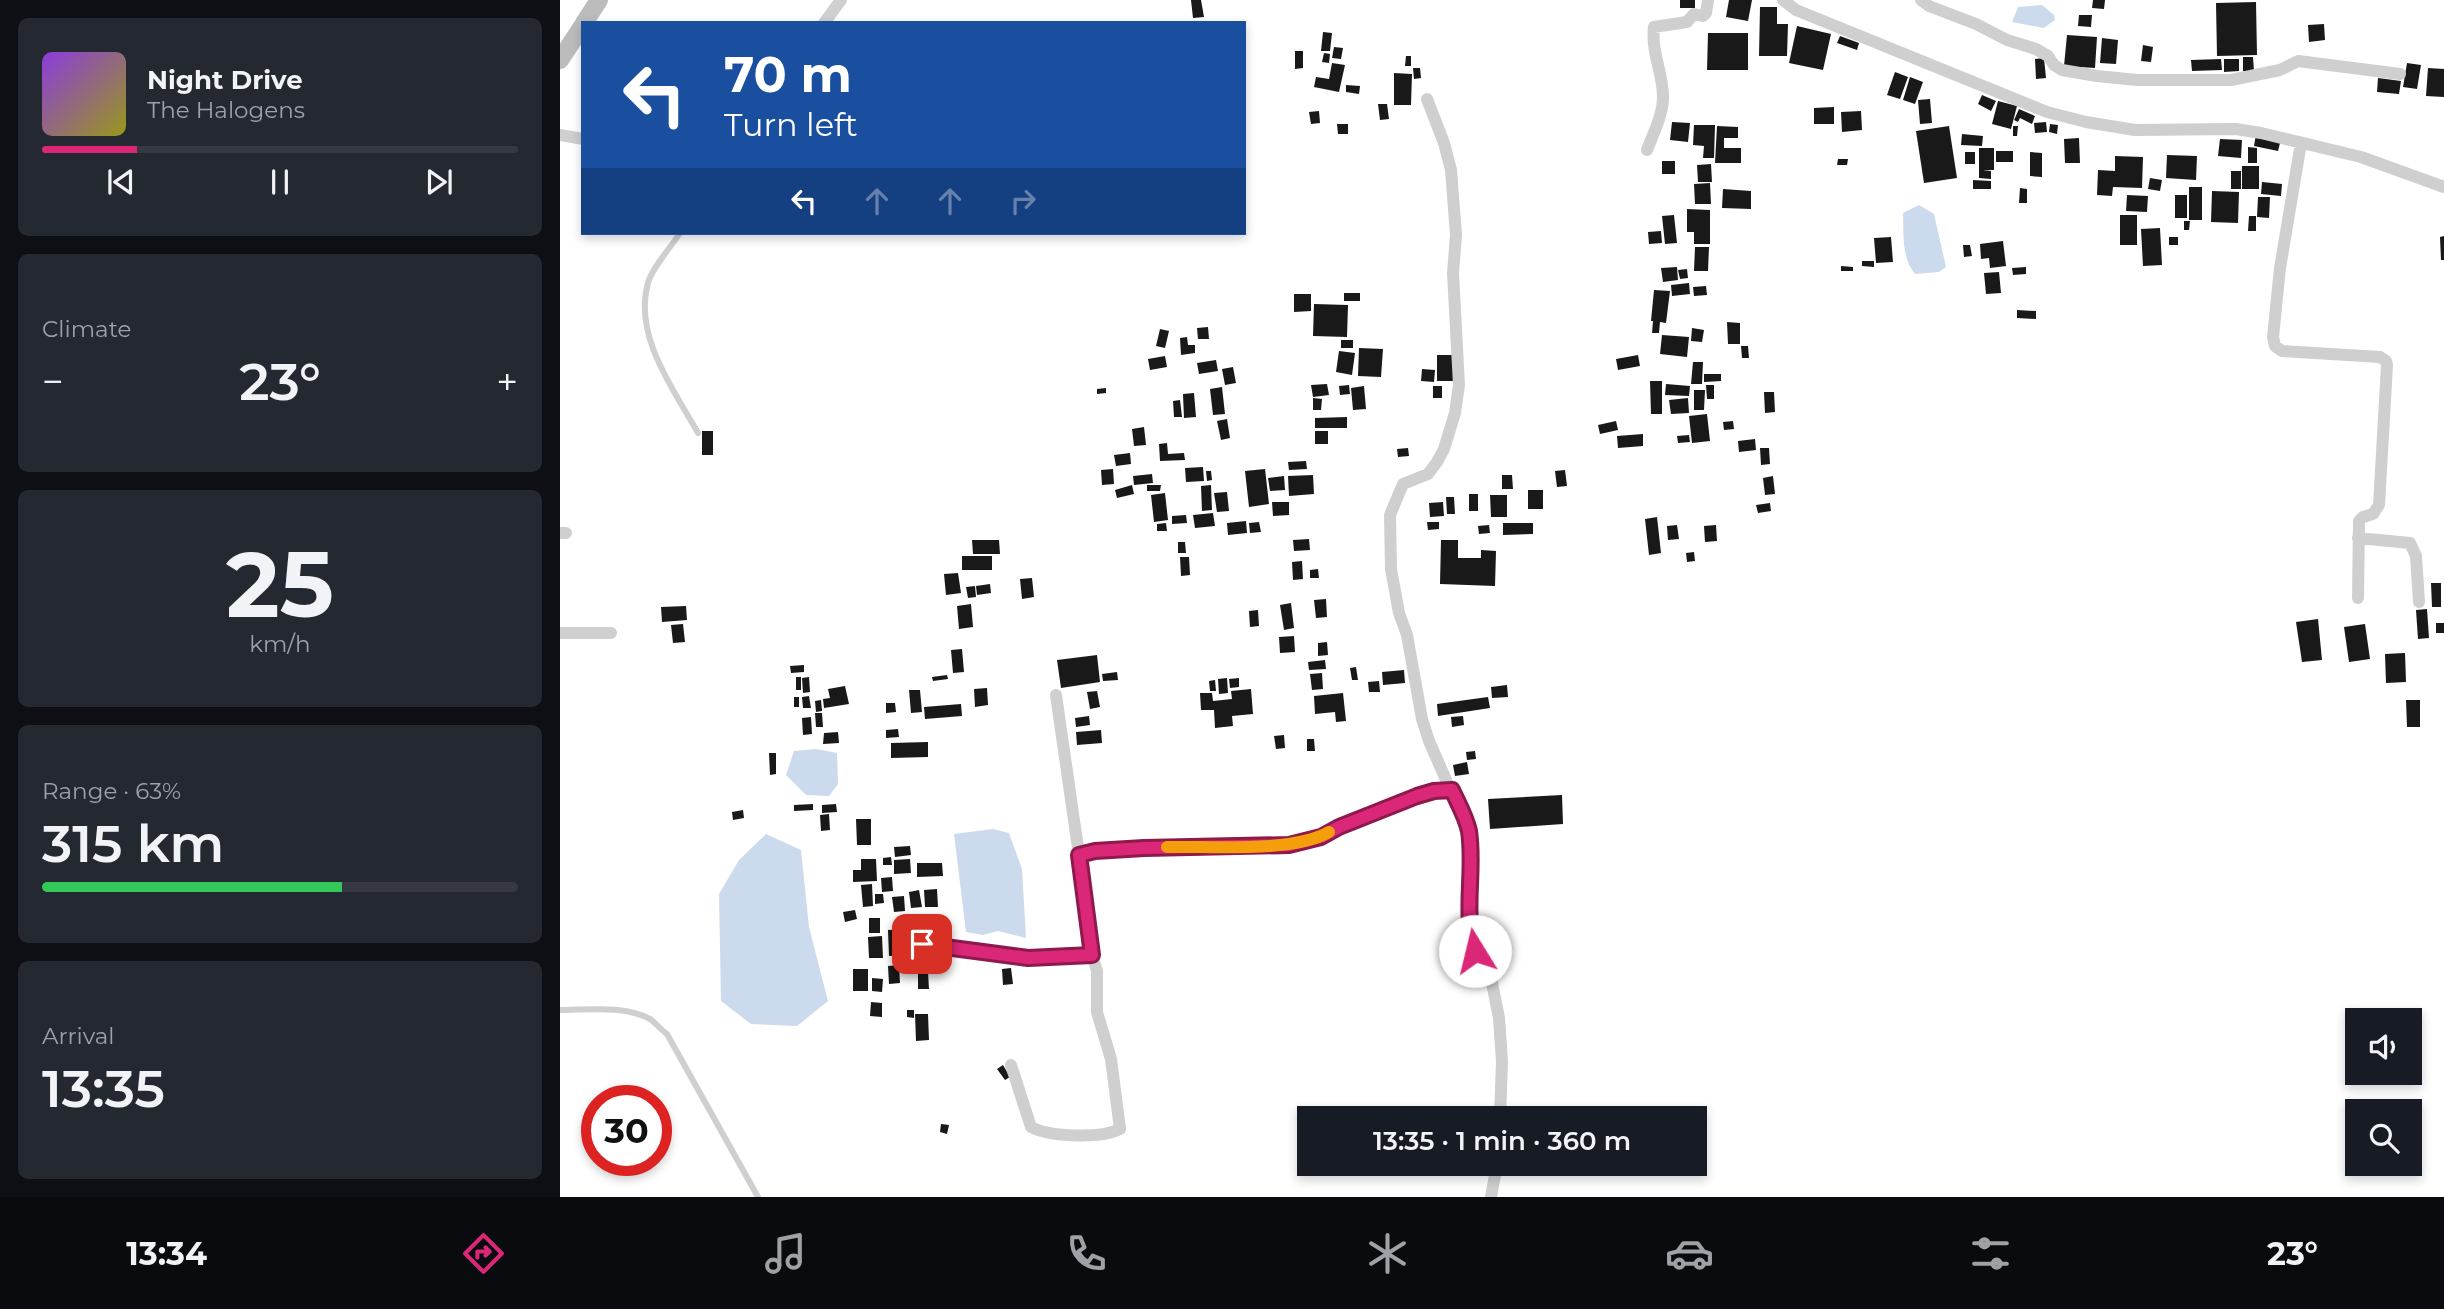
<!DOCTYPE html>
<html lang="en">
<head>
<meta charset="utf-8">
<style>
	:root { --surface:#171b24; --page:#242831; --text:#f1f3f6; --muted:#9ea1a6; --line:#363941; --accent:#db2777 }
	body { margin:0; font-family:Montserrat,sans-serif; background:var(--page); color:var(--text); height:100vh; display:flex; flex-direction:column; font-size:26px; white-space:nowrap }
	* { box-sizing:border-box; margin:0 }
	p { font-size:23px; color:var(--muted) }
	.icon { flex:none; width:38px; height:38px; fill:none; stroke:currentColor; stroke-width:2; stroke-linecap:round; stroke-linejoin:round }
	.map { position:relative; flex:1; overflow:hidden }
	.panel { display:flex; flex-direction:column; gap:18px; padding:18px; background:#0d0f14; width:560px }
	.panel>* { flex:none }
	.hud { position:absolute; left:21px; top:21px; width:665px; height:214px; border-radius:0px; box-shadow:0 4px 10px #0003; background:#1a4fa0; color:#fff; overflow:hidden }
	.tools { position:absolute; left:1785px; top:1008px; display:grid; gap:14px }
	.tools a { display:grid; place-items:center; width:77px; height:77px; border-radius:0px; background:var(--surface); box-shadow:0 4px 10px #0003; font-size:35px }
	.speed { position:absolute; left:21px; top:1085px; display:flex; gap:14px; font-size:35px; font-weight:700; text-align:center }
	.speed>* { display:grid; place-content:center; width:91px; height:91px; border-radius:50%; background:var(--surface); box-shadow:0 4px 10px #0003; line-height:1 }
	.speed .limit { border:10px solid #d22; background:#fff; color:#111 }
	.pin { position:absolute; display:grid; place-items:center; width:60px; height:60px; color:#fff; margin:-30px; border-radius:14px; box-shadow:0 4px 10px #0006 }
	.me { position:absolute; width:77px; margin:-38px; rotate:351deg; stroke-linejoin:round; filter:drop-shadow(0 0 5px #0008) }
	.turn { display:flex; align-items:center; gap:24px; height:147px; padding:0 28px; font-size:32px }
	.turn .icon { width:91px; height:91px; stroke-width:2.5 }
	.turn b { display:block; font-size:49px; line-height:60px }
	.lanes { display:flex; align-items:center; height:66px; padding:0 28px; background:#0003; justify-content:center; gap:35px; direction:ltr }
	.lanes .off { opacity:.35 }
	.big { font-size:52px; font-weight:600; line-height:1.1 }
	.panel .widget { flex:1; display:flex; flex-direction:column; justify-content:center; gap:10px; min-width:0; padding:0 24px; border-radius:10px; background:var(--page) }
	.panel .dial { align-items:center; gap:0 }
	.dial b { font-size:91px; line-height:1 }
	.song { display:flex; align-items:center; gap:21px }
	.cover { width:84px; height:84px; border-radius:10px; background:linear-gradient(135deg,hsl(270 70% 55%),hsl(60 70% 35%)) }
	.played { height:7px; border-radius:4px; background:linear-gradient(90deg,var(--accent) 20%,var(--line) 20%) }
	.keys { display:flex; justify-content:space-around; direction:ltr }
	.heat { display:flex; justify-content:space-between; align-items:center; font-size:38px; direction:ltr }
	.charge { height:10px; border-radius:5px; background:linear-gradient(90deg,#34c759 63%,var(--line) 0) }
	.trip { position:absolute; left:737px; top:1106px; width:410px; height:70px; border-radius:0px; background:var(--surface); box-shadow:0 4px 10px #0003; font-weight:600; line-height:70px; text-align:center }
	.dock { display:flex; height:112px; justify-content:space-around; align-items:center; background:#090b0e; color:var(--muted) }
	.dock .icon { width:49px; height:49px }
	.dock .active { color:var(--accent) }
	.dock b { font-size:32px; color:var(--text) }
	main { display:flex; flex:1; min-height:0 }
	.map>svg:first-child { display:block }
</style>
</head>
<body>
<main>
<section class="panel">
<div class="widget">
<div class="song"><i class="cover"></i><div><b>Night Drive</b><p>The Halogens</p></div></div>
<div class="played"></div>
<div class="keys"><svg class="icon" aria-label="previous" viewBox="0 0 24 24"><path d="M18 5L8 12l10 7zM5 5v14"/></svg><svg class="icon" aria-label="pause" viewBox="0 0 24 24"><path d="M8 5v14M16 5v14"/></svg><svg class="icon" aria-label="next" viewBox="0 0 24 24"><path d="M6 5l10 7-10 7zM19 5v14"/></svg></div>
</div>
<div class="widget"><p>Climate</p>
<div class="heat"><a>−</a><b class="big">23°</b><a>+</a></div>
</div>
<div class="widget dial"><b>25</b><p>km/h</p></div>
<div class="widget"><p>Range · 63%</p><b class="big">315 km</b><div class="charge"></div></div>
<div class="widget"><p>Arrival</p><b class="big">13:35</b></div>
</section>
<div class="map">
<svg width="1884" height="1197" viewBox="0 0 1884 1197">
	<rect width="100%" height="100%" fill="#fff"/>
	<path fill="#ccdaee" d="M1482,5L1494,15L1495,20L1484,28L1452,22L1458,7Z
		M1359,205L1374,214L1386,267L1379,272L1355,274C1341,257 1344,234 1343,213Z
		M256,749L277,753L278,784L269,796L246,795L226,775L234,751Z
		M433,829L449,833L462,869L466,938L438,931L423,935L406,932L394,834Z
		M206,834L241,850L249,927L268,1001L237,1026L191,1024L161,1001L159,894L179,860Z"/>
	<path fill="#191919" d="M631,0H641L644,17L633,18Z
		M1120,0H1135V8H1120Z
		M1169,0H1192L1188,21L1166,17Z
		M1533,0H1545L1544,9L1532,8Z
		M1696,2L1697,55L1657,56L1656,3Z
		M1200,7H1217V24H1228L1227,56H1199Z
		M1519,15H1532L1531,27L1518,26Z
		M1764,24L1765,40L1749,42L1748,25Z
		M1237,26L1271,34L1263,70L1229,63Z
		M763,32L772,33L770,51H761Z
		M1148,33H1188V70H1147Z
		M1507,35L1537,37L1535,68L1504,66Z
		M1280,36L1299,43L1297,50L1277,43Z
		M1542,38L1558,40L1556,64L1540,63Z
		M1583,45L1593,47L1591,62L1581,61Z
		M774,47L783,48L781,59L772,58Z
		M735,51H743V68L735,69Z
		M764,53L770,54L769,63L762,62Z
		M846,56H851V66H845Z
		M1683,57H1693L1694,71H1683Z
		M1484,58L1486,78L1476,79L1475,59Z
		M1661,59L1662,70L1632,71L1631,60Z
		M1664,59H1679V71L1664,72Z
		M772,63L785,65L779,92L754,87L756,77L769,79Z
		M1847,63L1861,65L1857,89L1843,87Z
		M853,68H860L861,78L854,79Z
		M1868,68L1884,69V97L1866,96Z
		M1335,72L1348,77L1340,99L1327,95Z
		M834,73L852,74L851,105H834Z
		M1350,77L1363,82L1355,104L1343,100Z
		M1818,78L1841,81L1839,94L1817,92Z
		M786,85L800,86L799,94L786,92Z
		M1422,95L1436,101L1431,111L1418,104Z
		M1370,99L1372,123L1360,124L1358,100Z
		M1438,101L1457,106L1451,129L1432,124Z
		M818,104H827L829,119L820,120Z
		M1274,107V124H1254V108Z
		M1459,109L1475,116L1472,124L1460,118L1458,122L1454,120Z
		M759,111L760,123L751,124L749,112Z
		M1301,111L1302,130L1282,132L1281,112Z
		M1112,122L1130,123L1128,142L1110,140Z
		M1486,122L1487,132L1475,133L1474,123Z
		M777,124H788V134H778Z
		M1490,124L1498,125L1497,134L1489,132Z
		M1134,125H1155L1154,158H1143L1144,146L1133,145Z
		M1157,126L1178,127V138H1164V148H1181V163H1155Z
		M1389,126L1397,178L1364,183L1356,131Z
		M1453,126H1458L1457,136H1453Z
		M1402,134L1423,136L1422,146L1401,145Z
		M1696,134L1721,139L1718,151L1694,146Z
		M1519,138L1520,163H1505L1504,139Z
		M1660,139L1682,140L1681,158L1658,156Z
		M1688,147L1697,148V163H1688Z
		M1419,148H1434V170H1423L1431,171V179L1419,178Z
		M1436,151H1453V162H1436Z
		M1405,152H1415V164H1405Z
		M1470,152L1482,153V177L1470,176Z
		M1607,155L1637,156L1636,180L1606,178Z
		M1555,156L1583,157L1582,188L1553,187L1552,196L1537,195L1538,170L1555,171Z
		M1278,159H1288L1287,165H1277Z
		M1102,161H1115V174H1102Z
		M1151,164L1152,182H1138L1137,165Z
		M1682,166H1699V189H1682Z
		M1671,171H1681V189H1671Z
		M1590,178L1602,180L1600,191L1588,189Z
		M1413,180L1431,181V189H1413Z
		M1702,182L1722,184L1721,196L1701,194Z
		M1150,183L1151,204H1135L1134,184Z
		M1629,187H1642V220H1629Z
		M1460,188L1467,189V203H1459Z
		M1163,189L1191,191V209L1162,208Z
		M1652,191L1679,192L1678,223L1651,222Z
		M1567,195L1588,196L1587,212L1566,211Z
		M1615,195H1627V218H1615Z
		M1698,197H1710L1709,218L1697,217Z
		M1127,209L1150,210V244H1134V232H1127Z
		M1114,215L1117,243L1105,244L1102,216Z
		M1560,215H1577V245H1560Z
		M1689,216H1696V231H1688Z
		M1624,221H1630L1629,230H1624Z
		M1600,228L1602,265L1583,266L1581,229Z
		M1101,231L1102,243L1089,244L1088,232Z
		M1884,236V260H1881L1880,237Z
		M1331,237L1333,262L1316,263L1314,238Z
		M1609,237H1618V245H1609Z
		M1443,241L1446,266L1430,268L1429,258L1421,259L1420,244Z
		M1403,245H1410L1412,256L1404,257Z
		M1135,247H1149L1148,271H1134Z
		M1302,261H1314V267L1302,266Z
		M1281,266L1293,267V271H1281Z
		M1117,267L1118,280L1103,282L1101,268Z
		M1466,267V274L1453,275L1452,268Z
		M1127,269L1128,278L1120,279L1118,270Z
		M1439,272L1441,293L1426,294L1424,273Z
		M1129,283L1130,294L1112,296L1111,285Z
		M1146,286L1147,295L1134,296L1133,287Z
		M1094,290L1110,291L1106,323L1100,322L1099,333H1092L1093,321H1091Z
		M784,293H800V301H784Z
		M734,294H751V311L734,312Z
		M754,304L788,305L787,337L753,336Z
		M1457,310L1476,311V319L1457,318Z
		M1167,322L1180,323V344H1168Z
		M648,327L649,339H638L637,328Z
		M1132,328L1144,330L1142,342L1131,341Z
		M600,329L609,331L605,348L596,346Z
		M1102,335L1129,337L1127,357L1100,354Z
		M627,337L628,345H635V353L621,355L620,338Z
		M781,340H793V348H781Z
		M1181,346H1188L1189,358H1182Z
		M799,348L823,349L821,377L798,376Z
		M779,351L795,353L792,375L776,372Z
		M877,355H896V381H877Z
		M1078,355L1080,366L1058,370L1056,359Z
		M605,356L607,367L590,370L588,359Z
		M656,360L658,371L639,374L637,363Z
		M1133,362H1143L1142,384H1131Z
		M673,367L676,383L665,385L662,369Z
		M862,369L875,370L874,382L861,381Z
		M1144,374H1161V381L1144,382Z
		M1090,381H1102V414H1091Z
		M767,384L769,395L753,397L751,385Z
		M1106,384L1130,386L1129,396L1105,395Z
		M789,385L790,394L780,395L779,386Z
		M1146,385H1154V399H1147Z
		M804,386L806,409L793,410L791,388Z
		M873,386H882V398H873Z
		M662,387L665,414L653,415L650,389Z
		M546,388V393L537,394V389Z
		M1134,390H1145L1144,410H1134Z
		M1204,392H1214L1215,412L1205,413Z
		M634,393L636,417L624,418L623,394Z
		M753,398L762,399L761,410H753Z
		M1128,398L1129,413L1111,414L1109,400Z
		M620,400L622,417H614L613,401Z
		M1147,414L1150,441L1132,443L1129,416Z
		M787,417V428H755V418Z
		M667,419L670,438L661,440L657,421Z
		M1056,421L1058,430L1040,434L1038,425Z
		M1173,421L1174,429L1164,430L1163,422Z
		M584,427L586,445L574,446L572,429Z
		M142,431H153V455H142Z
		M755,431H768V444H755Z
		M1083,434V446L1058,448L1057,436Z
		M1129,435L1130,442L1118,443L1117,436Z
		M1195,439L1196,450L1179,452L1178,441Z
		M607,443L608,454L624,453L625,460L600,461L599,444Z
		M848,448L849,456L838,457L837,449Z
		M1200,448H1209L1210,464L1201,465Z
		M570,453L571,464L556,466L554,455Z
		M746,461L747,469L729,470L728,462Z
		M643,467L644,481L626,482L625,468Z
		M553,469L554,484L542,485L541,470Z
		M705,469L709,504L689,507L685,471Z
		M1005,470L1007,486L997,487L995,471Z
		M646,471H651L652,480L647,481Z
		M592,474L593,483L574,485L573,476Z
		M753,475L754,494L729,496L728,476Z
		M942,475H952L953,489H942Z
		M724,476L725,490L710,491L708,478Z
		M1213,476L1215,494L1205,495L1203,478Z
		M572,485L574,494L557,498L555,490Z
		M587,485H601L600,491H587Z
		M651,485L652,510L642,511L641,486Z
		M968,490H983V509H968Z
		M667,492L669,511L657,512L654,493Z
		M605,493L608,520L594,522L591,495Z
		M909,494H918V511H909Z
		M930,495H947V517H931Z
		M886,497H894L895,514H887Z
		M712,502H729V515L713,516Z
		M883,502L884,516L870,517L869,503Z
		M1210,503L1211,511L1198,513L1196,505Z
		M653,513L655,526L635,528L633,515Z
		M626,515L627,523L612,524V516Z
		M1097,517L1101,553L1089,555L1085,519Z
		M686,521L687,533L668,535L667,523Z
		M699,522L701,532L690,533L689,523Z
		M867,522H879V529L868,530Z
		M606,523L607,531H597V524Z
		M943,523H973V534L943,535Z
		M929,525L930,533L919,534L918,526Z
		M1117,525L1119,539L1108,540L1107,526Z
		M1156,525L1157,541L1145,542L1144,526Z
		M749,539L750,550L734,551L733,540Z
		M412,540H439L440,554H413Z
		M881,540H898V558H921V550L936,551L935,586L880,584Z
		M618,542H625L626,553H618Z
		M1134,552L1135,561L1127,562L1126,553Z
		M402,556H432V570H402Z
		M620,557H629L630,575L621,576Z
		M742,561L743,579L733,580L732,562Z
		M758,569L759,578H750V570Z
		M398,573L401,593L386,595L384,574Z
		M472,578L474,597L462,599L460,579Z
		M1871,583H1881V607H1872Z
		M430,584L431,593L417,595L416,586Z
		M415,586L416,597L408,598L406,587Z
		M766,599L767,617L756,618L754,600Z
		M731,603L734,628L724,630L720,605Z
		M411,604L413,627L399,629L397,606Z
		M126,606L127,620L102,622L101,607Z
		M1867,609L1869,638L1858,639L1856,610Z
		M698,610L699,626L690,627L689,611Z
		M1758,619L1762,660L1742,662L1736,622Z
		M1876,623H1884V633H1876Z
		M123,624L125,642L113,643L111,625Z
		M1805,624L1810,659L1789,662L1784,627Z
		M734,636L735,652L720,653L719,637Z
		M767,642L768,655L758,656V643Z
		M402,649L404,672L393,673L391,650Z
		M1845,653L1846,682L1826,683L1825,654Z
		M537,655L540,682L501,688L497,660Z
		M765,660L766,669L749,670L748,662Z
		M244,665V672L231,673L230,666Z
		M796,667L798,680H792L790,668Z
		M844,670L845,683L823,685L822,672Z
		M557,672L558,680L543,681L542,674Z
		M762,673L763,689L752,690L750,674Z
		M387,675L388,679L373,681L372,677Z
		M236,677H241V690H236Z
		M249,677L250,692L243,693L242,678Z
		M667,678L668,693L659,694L658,679Z
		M679,678V687L670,688L669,679Z
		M655,680L656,691H650L649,681Z
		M819,681L820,692H809L808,682Z
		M947,685L948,697L932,698L931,687Z
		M285,686L289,704L264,708L263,699L270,698L268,689Z
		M427,688L428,705L415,707L414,689Z
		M691,689L693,714L672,716L673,726L655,728L654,710H641L640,693H652L653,701L672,699L671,691Z
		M349,690H360L362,712L351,713Z
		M537,691L540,707L530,709L527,692Z
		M783,693L786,721L776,722L775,712L755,714L754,696Z
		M249,696L251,708H243L242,697Z
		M234,697H239V707H234Z
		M928,697L930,708L878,716L877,704Z
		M261,700L262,711L256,712L255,701Z
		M1846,700H1860V727H1847Z
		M326,703H335L336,712L326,713Z
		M401,704L402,716L365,719L364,707Z
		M255,713H262L263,727H256Z
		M529,716L530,725L516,727L515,718Z
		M903,716L904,725L892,727L891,717Z
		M251,717L252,734L243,735L242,718Z
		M338,729L339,737L326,738V730Z
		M541,730L542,743L517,745L516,732Z
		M278,732L279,743L263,744L264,733Z
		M724,735L725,748L716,749L714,736Z
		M747,739H754L755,751H747Z
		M368,742V757L331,758V743Z
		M915,751L916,759L907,760L906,752Z
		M209,753H216V774L210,775Z
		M907,762L909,774L895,776L893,765Z
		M1002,795L1003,824L930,829L928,799Z
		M253,804V810L234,811V805Z
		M276,804L277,812L262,813V805Z
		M183,810L184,818L173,820L172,812Z
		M269,814L270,830L261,831L260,815Z
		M296,819H311V845H297Z
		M350,846L351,855L335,857L334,847Z
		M331,857L332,865H323V858Z
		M301,859H316L317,881L293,882V870H301Z
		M350,859L351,873L334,874V860Z
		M357,863H382L383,876L357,877Z
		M332,877L333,891L322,892L321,878Z
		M312,884L313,906L303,907L301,885Z
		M377,889L378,907H365L364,890Z
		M359,890L362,907L351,908L349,892Z
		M315,894H323L324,903L315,904Z
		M344,896L345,911L334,912L332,897Z
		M295,910L297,919L285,922L283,912Z
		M359,915V923L343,925L342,917Z
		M309,918H320V933H309Z
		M352,929L353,955L329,956L328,930Z
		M322,936L323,958H309L308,937Z
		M364,963H372V970L364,969Z
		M339,965L340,983L329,984L328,966Z
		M451,968L453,984L443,985L442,969Z
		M293,969H308V991H293Z
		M358,972H368L369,989H358Z
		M312,978L323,979L322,992L312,991Z
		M311,1002L322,1003V1017L310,1016Z
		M347,1010H354V1018L347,1017Z
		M355,1014H368L369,1040L356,1041Z
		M443,1065L450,1077L445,1080L437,1069Z
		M381,1124L389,1125L387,1134L380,1132Z"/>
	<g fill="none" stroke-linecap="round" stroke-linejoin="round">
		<path stroke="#cfcfcf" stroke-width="6" d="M120,233C111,247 92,268 88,283C73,336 114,390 138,433
			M0,1010C28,1010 64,1005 90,1019C96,1023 101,1030 107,1034L198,1197"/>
		<path stroke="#cfcfcf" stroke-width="12" d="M1223,0L1236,10L1487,112L1526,122L1575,130L1676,129L1701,133L1801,157L1884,187
			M1361,0L1369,6L1416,24L1447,40L1476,49L1488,56L1494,65L1502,70L1537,76L1577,80H1671L1720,70L1738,61L1840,74
			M264,23L281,0
			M867,99L884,143L891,170L896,235L893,273L899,385L895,413L884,449L877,462L868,474L843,484L830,515L831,569L839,613L847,635L862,719L869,741L908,830L910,934L923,970L932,983L939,1018L942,1061L940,1118
			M0,135L23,139
			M1741,143L1720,268L1713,337L1715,346L1722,351L1820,357L1826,361L1827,365L1819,505L1813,514L1803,517L1799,521L1798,598
			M1087,150C1093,134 1103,115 1103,97C1103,73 1091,52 1094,27L1127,22L1134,14L1143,16L1146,13L1148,0
			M0,533H6
			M1798,538L1850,543L1856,556L1859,602
			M0,633H51
			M496,695L519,855L535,851L584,848L729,845L761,837L779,826L857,796L874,791L892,790
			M362,944L468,958L532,955
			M451,1065L471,1127C491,1137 540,1139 560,1129L551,1059L537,1012V971L532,955L519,855
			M931,1197L937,1164"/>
		<path stroke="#bcbcbc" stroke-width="18" d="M24,23L39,0
			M0,60L23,25"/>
	</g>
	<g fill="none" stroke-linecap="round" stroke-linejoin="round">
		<g stroke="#8e194d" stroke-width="18">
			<path id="route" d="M362,944L468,958L532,955L519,855L535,851L584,848L729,845L761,837L779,827L857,796L874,791L892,790C898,803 906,817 909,831C915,871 903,911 915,951"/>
		</g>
		<use href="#route" stroke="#db2777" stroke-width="12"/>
		<path stroke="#f59e0b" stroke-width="12" d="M607,847C649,846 733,853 769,832"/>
	</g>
</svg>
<div class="tools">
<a><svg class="icon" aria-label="sound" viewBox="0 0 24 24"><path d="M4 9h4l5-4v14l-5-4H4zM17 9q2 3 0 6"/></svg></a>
<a><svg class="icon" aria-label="search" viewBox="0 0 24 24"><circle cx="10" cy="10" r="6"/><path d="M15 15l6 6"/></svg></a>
</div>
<div class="speed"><div class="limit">30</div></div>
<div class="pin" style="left:362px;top:944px;background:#d93025"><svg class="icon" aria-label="arrive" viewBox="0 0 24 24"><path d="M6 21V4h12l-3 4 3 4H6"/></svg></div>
<svg class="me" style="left:915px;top:951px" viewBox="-20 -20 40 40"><circle r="19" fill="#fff"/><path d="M0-13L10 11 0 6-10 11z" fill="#db2777"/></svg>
<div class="trip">13:35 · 1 min · 360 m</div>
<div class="hud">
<div class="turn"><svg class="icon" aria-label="left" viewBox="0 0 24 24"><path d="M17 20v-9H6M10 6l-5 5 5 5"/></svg><div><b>70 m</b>Turn left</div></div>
<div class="lanes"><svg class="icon" aria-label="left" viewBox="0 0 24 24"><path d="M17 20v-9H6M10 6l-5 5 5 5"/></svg><svg class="icon off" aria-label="ahead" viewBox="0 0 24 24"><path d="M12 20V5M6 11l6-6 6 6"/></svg><svg class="icon off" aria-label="ahead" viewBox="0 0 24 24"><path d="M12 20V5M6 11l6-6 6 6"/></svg><svg class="icon off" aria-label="right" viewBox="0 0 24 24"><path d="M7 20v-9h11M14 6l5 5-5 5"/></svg></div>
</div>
</div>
</main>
<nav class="dock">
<b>13:34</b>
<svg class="icon active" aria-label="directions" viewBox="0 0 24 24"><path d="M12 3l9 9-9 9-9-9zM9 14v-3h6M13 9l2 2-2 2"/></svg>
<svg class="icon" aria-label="music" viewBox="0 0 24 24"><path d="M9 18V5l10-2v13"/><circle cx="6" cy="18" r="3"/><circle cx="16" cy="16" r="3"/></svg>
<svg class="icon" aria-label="phone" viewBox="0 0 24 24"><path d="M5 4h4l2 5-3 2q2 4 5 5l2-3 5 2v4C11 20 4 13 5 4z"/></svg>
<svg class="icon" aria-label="climate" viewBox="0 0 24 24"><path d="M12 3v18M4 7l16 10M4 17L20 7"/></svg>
<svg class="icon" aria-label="car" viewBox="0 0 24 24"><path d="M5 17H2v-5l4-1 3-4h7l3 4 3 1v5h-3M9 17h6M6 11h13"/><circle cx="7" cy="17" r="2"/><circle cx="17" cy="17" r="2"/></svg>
<svg class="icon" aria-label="filters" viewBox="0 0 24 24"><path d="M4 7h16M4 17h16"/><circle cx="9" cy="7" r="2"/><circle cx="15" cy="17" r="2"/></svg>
<b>23°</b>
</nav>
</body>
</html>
